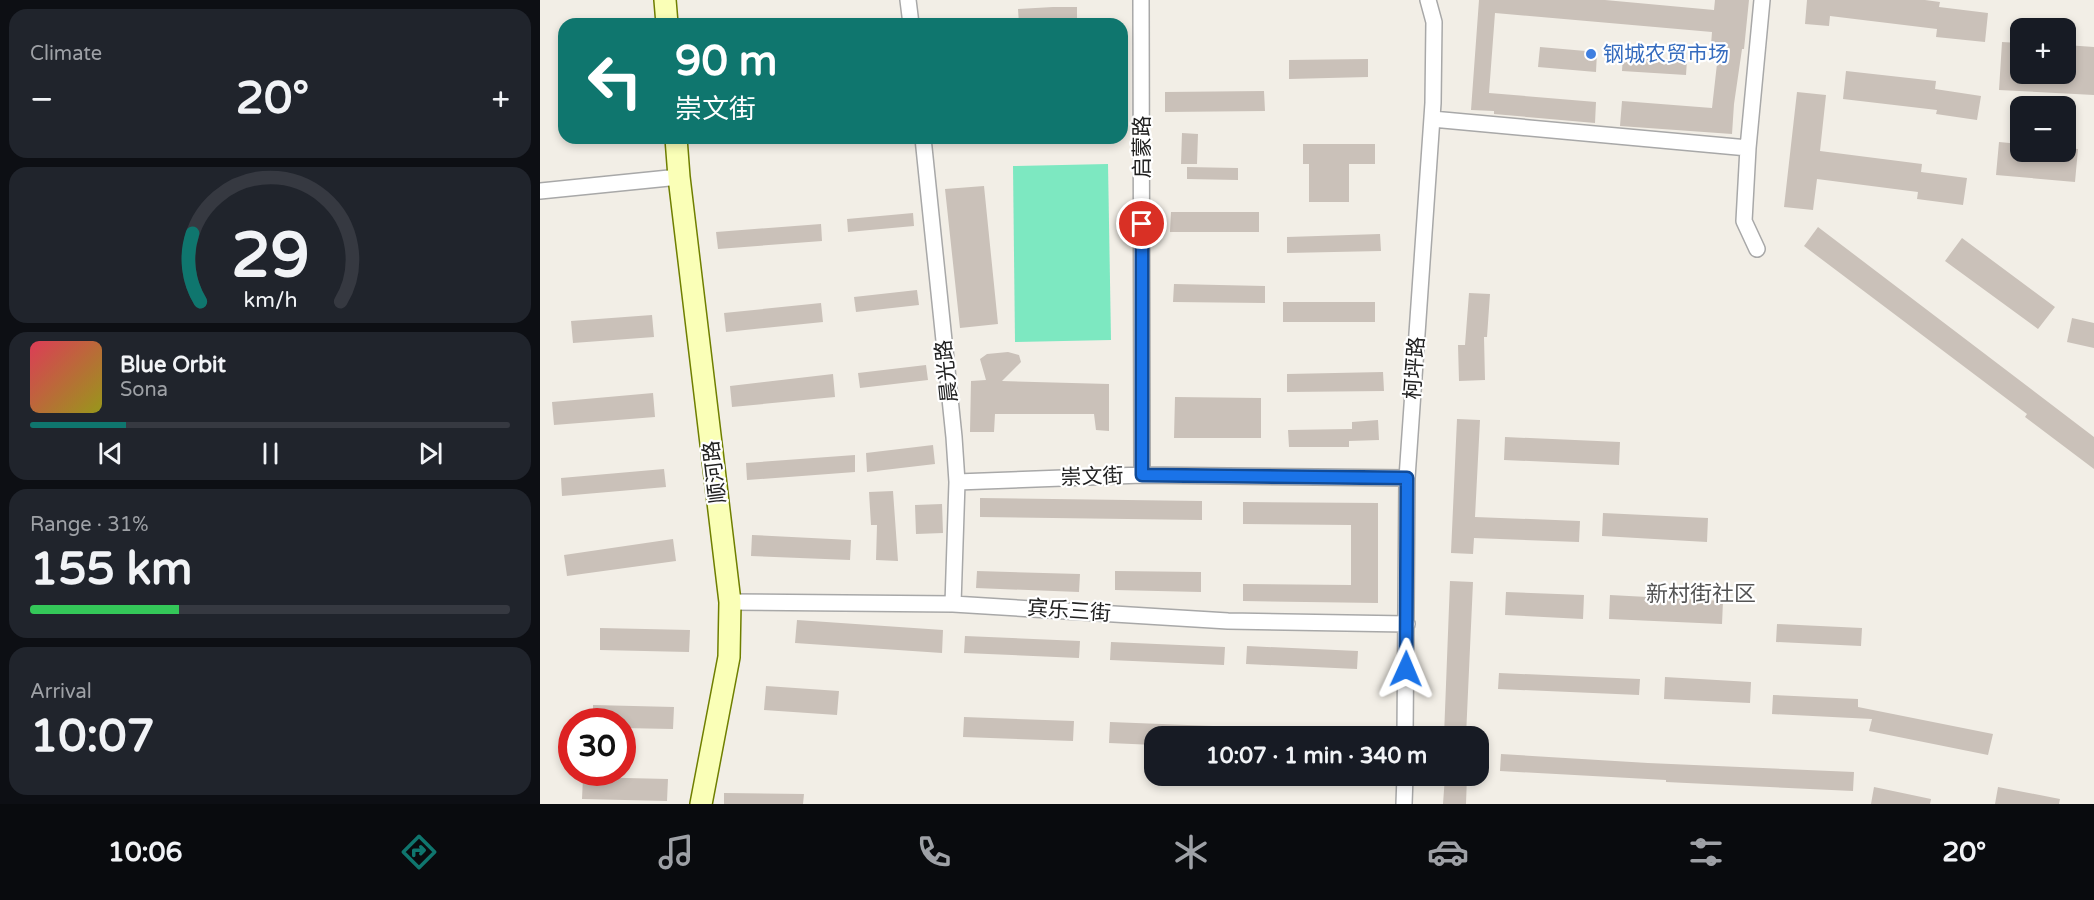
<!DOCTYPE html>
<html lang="en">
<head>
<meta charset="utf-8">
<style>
	:root { --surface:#171b24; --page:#20242c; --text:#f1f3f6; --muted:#9ea1a6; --line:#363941; --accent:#0f766e }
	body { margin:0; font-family:"Varela Round","Noto Sans SC",sans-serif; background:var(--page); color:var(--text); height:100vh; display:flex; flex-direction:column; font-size:22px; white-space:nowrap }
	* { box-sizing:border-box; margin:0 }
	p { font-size:20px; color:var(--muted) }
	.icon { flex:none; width:33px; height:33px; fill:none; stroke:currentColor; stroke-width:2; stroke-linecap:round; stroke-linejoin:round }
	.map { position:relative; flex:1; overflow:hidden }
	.side { display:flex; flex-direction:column; gap:9px; padding:9px; background:#0d0f14; width:540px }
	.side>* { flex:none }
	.banner { position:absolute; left:18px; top:18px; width:570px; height:126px; border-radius:18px; box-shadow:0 3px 9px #0003; background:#0f766e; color:#fff; overflow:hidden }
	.fabs { position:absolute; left:1470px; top:18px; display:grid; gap:12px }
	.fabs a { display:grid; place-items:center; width:66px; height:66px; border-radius:12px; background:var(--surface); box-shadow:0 3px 9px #0003; font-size:30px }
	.speed { position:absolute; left:18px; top:708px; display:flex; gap:12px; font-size:30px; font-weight:700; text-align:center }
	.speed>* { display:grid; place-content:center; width:78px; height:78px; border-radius:50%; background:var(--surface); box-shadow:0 3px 9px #0003; line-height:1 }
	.speed .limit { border:9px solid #d22; background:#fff; color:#111 }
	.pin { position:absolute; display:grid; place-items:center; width:51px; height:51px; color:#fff; margin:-26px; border:3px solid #fff; border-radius:50%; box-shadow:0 2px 6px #0007 }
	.me { position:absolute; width:66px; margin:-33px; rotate:1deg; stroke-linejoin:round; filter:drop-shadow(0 0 4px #0008) }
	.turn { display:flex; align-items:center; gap:21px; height:126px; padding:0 18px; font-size:27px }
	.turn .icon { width:78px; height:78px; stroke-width:2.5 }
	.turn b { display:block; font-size:42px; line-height:51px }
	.big { font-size:45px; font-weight:700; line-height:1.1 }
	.side .tile { flex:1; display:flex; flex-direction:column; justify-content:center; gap:9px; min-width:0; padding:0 21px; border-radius:18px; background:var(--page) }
	.side .dial { align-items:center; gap:0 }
	.dial svg { height:156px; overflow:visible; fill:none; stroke:var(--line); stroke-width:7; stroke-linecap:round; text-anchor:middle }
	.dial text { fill:var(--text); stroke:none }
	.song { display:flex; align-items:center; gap:18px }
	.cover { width:72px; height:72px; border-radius:9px; background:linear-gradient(135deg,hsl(350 70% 55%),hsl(60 70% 35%)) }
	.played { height:6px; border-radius:3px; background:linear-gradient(90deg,var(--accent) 20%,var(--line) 20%) }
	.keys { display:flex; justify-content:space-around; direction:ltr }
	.heat { display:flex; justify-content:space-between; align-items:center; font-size:33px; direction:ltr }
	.charge { height:9px; border-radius:4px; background:linear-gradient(90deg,#34c759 31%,var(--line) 0) }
	.trip { position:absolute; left:604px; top:726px; width:345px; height:60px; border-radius:18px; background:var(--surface); box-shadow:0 3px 9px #0003; font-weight:700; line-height:60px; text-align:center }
	.menu { display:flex; height:96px; justify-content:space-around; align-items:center; background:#090b0e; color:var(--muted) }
	.menu .icon { width:42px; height:42px }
	.menu .on { color:var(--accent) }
	.menu b { font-size:27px; color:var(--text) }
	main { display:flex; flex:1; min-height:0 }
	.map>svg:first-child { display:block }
</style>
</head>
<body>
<main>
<section class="side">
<div class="tile"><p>Climate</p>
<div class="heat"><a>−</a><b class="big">20°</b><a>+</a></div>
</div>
<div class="tile dial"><svg viewBox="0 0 100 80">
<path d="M14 69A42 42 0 1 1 86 69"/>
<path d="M14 69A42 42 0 0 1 10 34" stroke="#0f766e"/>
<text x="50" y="56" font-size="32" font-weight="700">29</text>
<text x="50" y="72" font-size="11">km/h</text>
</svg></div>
<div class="tile">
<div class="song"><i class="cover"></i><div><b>Blue Orbit</b><p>Sona</p></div></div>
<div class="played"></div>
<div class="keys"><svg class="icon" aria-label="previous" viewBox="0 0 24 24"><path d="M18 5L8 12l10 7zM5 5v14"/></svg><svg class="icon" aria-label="pause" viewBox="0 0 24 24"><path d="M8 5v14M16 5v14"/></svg><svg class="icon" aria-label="next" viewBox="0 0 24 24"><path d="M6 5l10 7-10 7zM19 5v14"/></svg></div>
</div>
<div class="tile"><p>Range · 31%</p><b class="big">155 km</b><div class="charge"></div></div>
<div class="tile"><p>Arrival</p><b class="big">10:07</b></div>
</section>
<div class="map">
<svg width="1554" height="804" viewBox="0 0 1554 804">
	<rect width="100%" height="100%" fill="#f2eee6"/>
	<path fill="#7de8c1" d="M568,164L571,340L475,342L473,166Z"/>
	<path fill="#cac1b9" d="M939,0H1065L1174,10L1175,0H1209L1204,49H1202L1194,104L1192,134L1080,126L1082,101L1172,108L1179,46L1171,45L1172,32L955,13L949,93L1056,102L1055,123L954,114V111L931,110Z
		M1267,0H1385L1400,2L1399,7L1448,13L1445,42L1396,37L1397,29L1290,16L1289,26L1265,24Z
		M513,7H537V24H479L478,9Z
		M1462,42L1480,43V74H1526V45L1554,47V95L1459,90Z
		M1000,47L1057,52L1056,72L998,67Z
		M1083,56L1147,60L1146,75L1082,71Z
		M828,59V77L749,79V60Z
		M1306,71L1396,81L1395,89L1441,96L1437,120L1396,114L1397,110L1303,99Z
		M724,91L725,111L625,112V92Z
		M1257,92L1286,95L1280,151L1382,164L1381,172L1427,178L1423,205L1377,199L1378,192L1277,179L1273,210L1244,207Z
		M642,133L658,134L657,164H641Z
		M1459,142L1480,144V152H1526V148L1538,149L1535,182L1456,175Z
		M763,144H835V164H809V202H769V164H763Z
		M647,167L698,168V180L647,179Z
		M444,186L458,324L420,328L405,189Z
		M631,212H719V232H630Z
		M373,213L374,226L308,232L307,219Z
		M281,224L282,241L178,249L176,232Z
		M1278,227L1554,437V469L1485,417L1487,414L1264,246Z
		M840,234L841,251L747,253V237Z
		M1422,238L1515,307L1498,329L1405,261Z
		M634,284L725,286V303L633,302Z
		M377,290L379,305L316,312L314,297Z
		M929,293L950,294L947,337H944L945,380L919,381L918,345H925Z
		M743,302H835V322H743Z
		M281,303L283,322L186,332L184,313Z
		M112,315L114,337L33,343L31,321Z
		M1532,318L1554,323V348L1527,342Z
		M468,352L479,355L481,362L462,381L569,384V431L556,430L554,414H455L454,432H430L431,381L446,380L440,359L447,354Z
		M386,365L388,380L320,388L318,373Z
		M843,372L844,391L747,392V374Z
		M293,374L295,397L192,407L190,386Z
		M113,393L115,417L14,425L12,402Z
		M635,397L721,398V438H634Z
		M917,419L940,420L935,517L1040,521L1039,542L934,538L933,554L911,553Z
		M838,420L839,440L809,441V447H749L748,430L812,429V422Z
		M965,437L1080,442L1079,465L964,460Z
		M393,445L395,464L327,472L326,453Z
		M315,455V472L207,480L206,463Z
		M124,469L126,487L22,496L21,478Z
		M353,491L358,561L336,560L337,525H331L329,492Z
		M440,498L662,501V520L440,517Z
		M703,502L838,503V603L703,601V584L811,585V525L703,524Z
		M402,504L403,533L376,534L375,505Z
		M1063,513L1168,518L1167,542L1062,536Z
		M212,535L311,540L310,560L211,556Z
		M133,539L136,561L27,576L24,555Z
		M437,571L540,574L539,592L436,588Z
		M575,571L661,572V592L575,590Z
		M910,581L933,582L926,736H904Z
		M966,592L1044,595L1043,619L965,615Z
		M1070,595L1183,601L1182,624L1069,619Z
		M257,620L403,630L402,653L255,643Z
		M1237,624L1322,628L1321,646L1236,642Z
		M60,628L150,630L149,652L60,650Z
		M425,636L540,641L539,658L424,653Z
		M571,642L685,647L684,665L570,660Z
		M707,646L818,651L817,669L706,664Z
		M959,673L1100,679L1099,695L958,689Z
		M1125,677L1211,682L1210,703L1124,699Z
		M226,686L299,691L297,715L224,710Z
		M1233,695L1318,699V707L1453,734L1448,755L1329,731L1332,719L1232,714Z
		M53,705L134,707L133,729L82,728V722H53Z
		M424,717L534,721L533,741L423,737Z
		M570,722L699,727V736H615V745L569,743Z
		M707,726L741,727V736H707Z
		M961,754L1108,763L1314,772L1313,791L1126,782V780L960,771Z
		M905,776H927L926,804H903Z
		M43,777L128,779L127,801L42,799Z
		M1334,787L1391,799L1390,804H1331Z
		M1458,787L1520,799L1519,804H1455Z
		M184,793L264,794L263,804H184Z"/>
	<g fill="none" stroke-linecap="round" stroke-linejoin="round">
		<g stroke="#a8a8a8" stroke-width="18">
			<path id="street" d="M368,0L371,24
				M601,0L602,475
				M892,119L1208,148
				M383,138L414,437L417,482L413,604
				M0,191L139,177
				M1217,249L1204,221L1208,148L1222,0
				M417,482L602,475L867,478
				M190,602L413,604L688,621L867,624
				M865,736L867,478L893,103L894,22L888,0
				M864,804L865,776"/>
		</g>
		<g stroke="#6f7f00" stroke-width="24">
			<path id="secondary" d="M125,0L127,24
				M136,138L139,177L190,602L189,657L161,804"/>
		</g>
		<use href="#street" stroke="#fff" stroke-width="15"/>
		<use href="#secondary" stroke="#faffb7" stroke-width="21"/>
	</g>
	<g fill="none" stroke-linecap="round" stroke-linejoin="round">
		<g stroke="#114b97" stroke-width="15">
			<path id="route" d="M602,224V475L867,478L866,669"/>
		</g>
		<use href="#route" stroke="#1a73e8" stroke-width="10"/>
	</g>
	<circle fill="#3f7fe0" stroke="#fff" stroke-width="2" cx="1051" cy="54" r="6"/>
	<g text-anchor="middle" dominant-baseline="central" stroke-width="4.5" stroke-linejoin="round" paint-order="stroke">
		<g font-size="21" fill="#366cbe" stroke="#fff" text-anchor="start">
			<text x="1063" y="54">钢城农贸市场</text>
		</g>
		<g font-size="21" fill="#212121" stroke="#fff">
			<text transform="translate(602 147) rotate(-90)">启蒙路</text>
			<text transform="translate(875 368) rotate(-86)">柯坪路</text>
			<text transform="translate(407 371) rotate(-96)">晨光路</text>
			<text transform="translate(175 472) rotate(-97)">顺河路</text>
			<text transform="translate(552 477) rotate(-2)">崇文街</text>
			<text transform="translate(529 611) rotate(4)">宾乐三街</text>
		</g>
		<g font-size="22" fill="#545454" stroke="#fff">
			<text x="1161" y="594">新村街社区</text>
		</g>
	</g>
</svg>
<div class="fabs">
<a>+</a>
<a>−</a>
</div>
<div class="speed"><div class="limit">30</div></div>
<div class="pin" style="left:602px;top:224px;background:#d93025"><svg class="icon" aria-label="arrive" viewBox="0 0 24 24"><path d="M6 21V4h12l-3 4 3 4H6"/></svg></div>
<svg class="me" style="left:866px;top:669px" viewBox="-20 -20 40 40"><path d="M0-17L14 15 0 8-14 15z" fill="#1a73e8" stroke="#fff" stroke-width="4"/></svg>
<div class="trip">10:07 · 1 min · 340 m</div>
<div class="banner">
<div class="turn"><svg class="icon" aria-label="left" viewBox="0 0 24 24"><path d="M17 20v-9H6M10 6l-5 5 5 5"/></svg><div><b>90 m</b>崇文街</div></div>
</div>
</div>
</main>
<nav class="menu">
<b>10:06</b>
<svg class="icon on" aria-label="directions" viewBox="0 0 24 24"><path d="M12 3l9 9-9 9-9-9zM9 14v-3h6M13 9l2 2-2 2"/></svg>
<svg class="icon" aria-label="music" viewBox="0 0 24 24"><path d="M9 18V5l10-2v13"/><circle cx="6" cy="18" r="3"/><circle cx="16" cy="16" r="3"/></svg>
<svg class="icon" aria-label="phone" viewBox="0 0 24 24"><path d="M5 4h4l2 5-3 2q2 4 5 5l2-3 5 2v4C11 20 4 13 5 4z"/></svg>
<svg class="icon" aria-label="climate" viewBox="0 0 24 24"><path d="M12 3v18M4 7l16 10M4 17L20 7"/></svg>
<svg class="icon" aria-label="car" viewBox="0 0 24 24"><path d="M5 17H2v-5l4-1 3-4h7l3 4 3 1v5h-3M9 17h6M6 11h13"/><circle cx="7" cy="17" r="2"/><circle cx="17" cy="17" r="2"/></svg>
<svg class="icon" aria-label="filters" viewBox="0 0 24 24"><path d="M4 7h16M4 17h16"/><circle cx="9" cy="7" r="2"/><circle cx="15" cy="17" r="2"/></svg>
<b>20°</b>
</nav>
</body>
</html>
